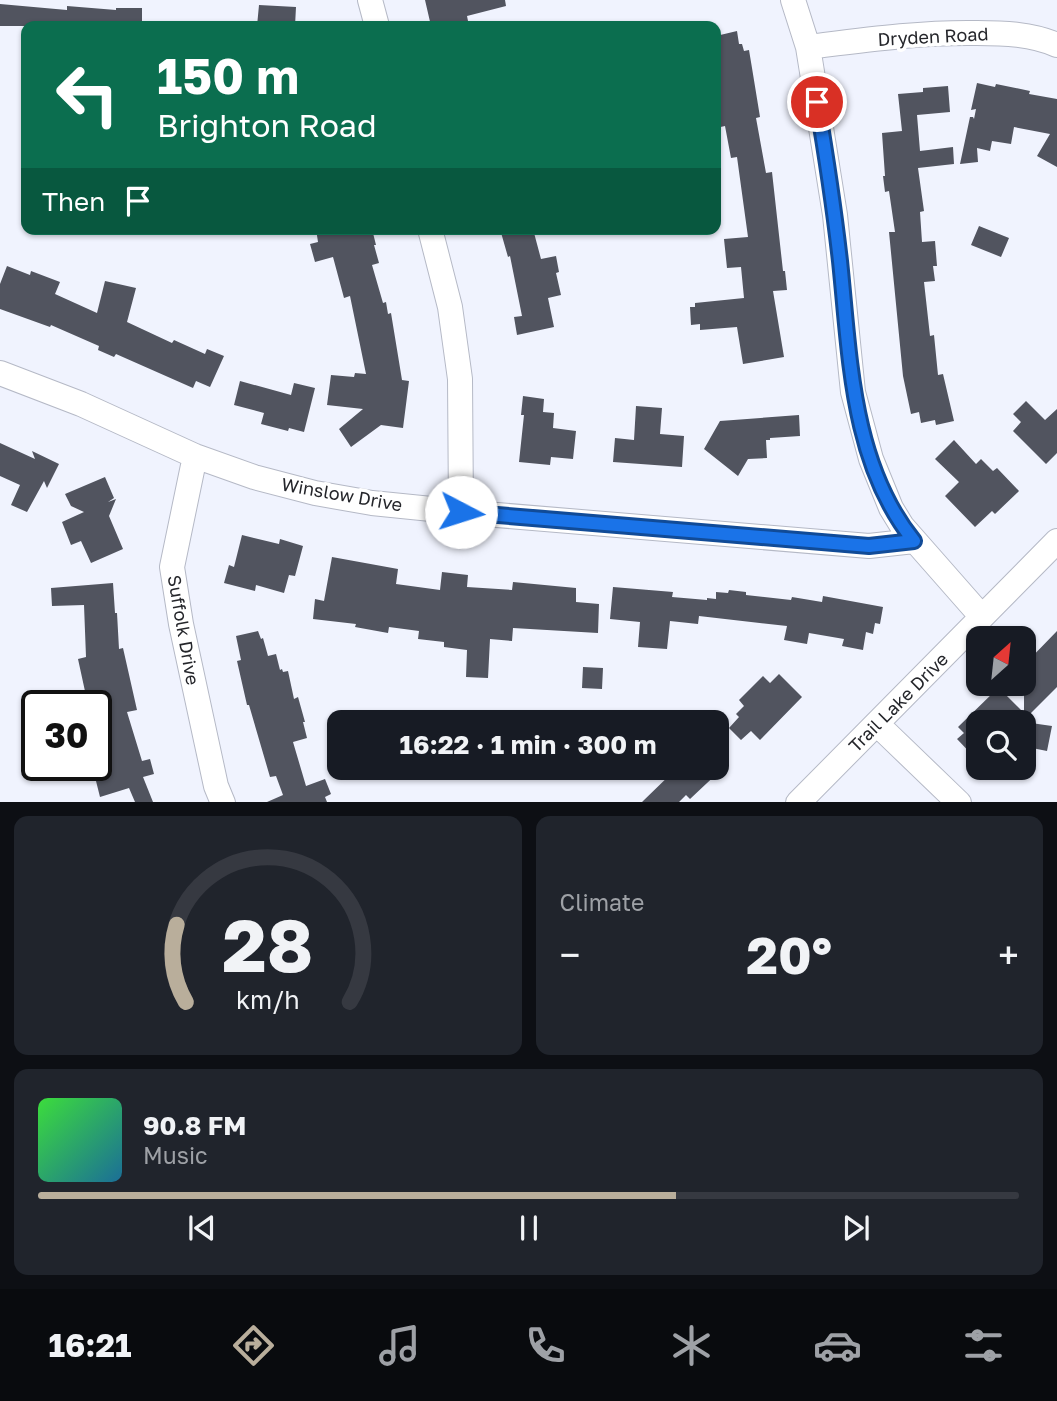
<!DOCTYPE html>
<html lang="en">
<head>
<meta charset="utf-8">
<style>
	:root { --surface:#171b24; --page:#20242c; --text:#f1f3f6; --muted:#9ea1a6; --line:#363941; --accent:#b9ae9b }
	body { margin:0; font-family:"Golos Text",sans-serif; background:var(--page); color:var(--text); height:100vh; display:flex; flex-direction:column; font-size:26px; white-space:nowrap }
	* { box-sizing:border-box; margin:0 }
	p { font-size:23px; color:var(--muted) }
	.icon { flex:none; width:38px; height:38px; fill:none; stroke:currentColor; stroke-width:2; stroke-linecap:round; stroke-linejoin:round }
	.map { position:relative; height:802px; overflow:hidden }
	.details { display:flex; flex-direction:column; gap:14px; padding:14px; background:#0d0f14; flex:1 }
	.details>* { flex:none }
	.guide { position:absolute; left:21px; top:21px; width:700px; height:214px; border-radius:14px; box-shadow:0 2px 5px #0004; background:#0b6e4f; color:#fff; overflow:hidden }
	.needle { width:46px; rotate:27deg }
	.fabs { position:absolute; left:966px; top:626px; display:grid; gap:14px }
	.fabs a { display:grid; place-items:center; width:70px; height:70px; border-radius:14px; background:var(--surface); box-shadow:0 2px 5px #0004; font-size:35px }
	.speed { position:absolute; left:21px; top:690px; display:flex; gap:14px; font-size:35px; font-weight:700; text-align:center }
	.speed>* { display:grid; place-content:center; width:91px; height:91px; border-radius:50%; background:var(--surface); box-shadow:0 2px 5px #0004; line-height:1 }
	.speed .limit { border:4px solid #111; border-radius:10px; background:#fff; color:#111 }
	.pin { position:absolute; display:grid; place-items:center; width:60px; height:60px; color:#fff; margin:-30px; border:4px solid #fff; border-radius:50%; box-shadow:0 2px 7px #0007 }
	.me { position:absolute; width:77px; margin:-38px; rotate:95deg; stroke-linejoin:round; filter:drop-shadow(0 0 5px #0008) }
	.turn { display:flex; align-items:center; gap:24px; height:147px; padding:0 21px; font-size:32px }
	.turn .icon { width:91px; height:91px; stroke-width:2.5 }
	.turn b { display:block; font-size:49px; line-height:60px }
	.then { display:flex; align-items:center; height:66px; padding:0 21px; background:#0003; gap:14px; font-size:26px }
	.big { font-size:52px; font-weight:700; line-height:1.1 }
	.details .widget { flex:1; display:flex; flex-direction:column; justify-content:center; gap:10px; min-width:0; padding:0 24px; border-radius:14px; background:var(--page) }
	.details .dial { align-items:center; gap:0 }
	.dial svg { height:182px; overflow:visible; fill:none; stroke:var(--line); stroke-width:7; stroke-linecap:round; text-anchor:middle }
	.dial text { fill:var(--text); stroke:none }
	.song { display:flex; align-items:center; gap:21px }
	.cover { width:84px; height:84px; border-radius:10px; background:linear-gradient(135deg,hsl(120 70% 55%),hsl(200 70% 35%)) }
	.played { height:7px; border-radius:4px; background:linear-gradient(90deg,var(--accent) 65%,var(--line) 65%) }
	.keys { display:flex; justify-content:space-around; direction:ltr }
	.heat { display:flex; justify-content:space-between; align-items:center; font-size:38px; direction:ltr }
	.details .tiles { flex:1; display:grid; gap:14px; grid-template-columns:1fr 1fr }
	.widget:last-child { grid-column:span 2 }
	.trip { position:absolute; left:327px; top:710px; width:402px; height:70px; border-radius:14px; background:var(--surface); box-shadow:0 2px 5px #0004; font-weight:700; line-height:70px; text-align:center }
	.tab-bar { display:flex; height:112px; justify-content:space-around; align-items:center; background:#090b0e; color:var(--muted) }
	.tab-bar .icon { width:49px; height:49px }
	.tab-bar .on { color:var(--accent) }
	.tab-bar b { font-size:32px; color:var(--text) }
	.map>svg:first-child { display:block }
</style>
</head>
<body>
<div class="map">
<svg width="1057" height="803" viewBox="0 0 1057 803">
	<rect width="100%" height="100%" fill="#f0f3fe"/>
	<path fill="#51545f" d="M425,0H505L506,6L467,16L469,26H431Z
		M0,4L67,10V6L116,10V8H142V26H0Z
		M259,5L296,7L295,26H257Z
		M737,31L739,44H742L744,51L749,50L752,68L760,117L756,118L766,173L772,172L783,271H785L787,290L773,291L784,357L743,364L737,327L700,330V324L691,325L690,307H695V303L744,298L741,267L727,268L724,239L748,237L737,157L731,158L725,126L716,128V108L720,107L716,86V36Z
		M977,83L995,87L996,84L1030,91L1029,94L1057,99V167L1037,156L1050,134L1014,127L1011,144L992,141L990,151L977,148L978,162L960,164L970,117H973L974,119L976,109L971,110Z
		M948,86L950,112L917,115L920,151L953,147L954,164L918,168L924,211L920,212L922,242L935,241L937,266H933L935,281L924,282L930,336L934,335L938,375L943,374L954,421L936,425L935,420L921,423L919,412L911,414L903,376L889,232H895L889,191L885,192L883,176H885L882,133L902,131L898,94L923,92V88Z
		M979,226L1009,238L1001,257L971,245Z
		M316,229H372L376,245H374L379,263L372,265L383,303L386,302L388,314L391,313L402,380L409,381L403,428L381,425L351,447L339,429L363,409L327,405L331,375L354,377L355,373L366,374L350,296L344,298L333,257L315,262L310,244L318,242Z
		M500,229H533L541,259L556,256L559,272L556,273L561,295L548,298L554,327L517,335L514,317L522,316L510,256L508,257Z
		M7,266L30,275L31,271L60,282L55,294L97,313L105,281L136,288L127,322L172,343L174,340L205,354L207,349L224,356L210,387L196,381L193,388L116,354L114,357L98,350L99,346L51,325L50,327L0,309V284Z
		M240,381L291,395L294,383L315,388L304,432L289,428L288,431L261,424L264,413L234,405Z
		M523,396L544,399L543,412L554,413L553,428L576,431L573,459L551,457L550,465L519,462L524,415H521Z
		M1026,401L1045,420L1057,409V453L1046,464L1013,431L1021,422L1013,414Z
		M636,406L662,408L660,434L684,436L682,467L613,462L615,438L634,440Z
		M799,415L800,436L770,438V440H766L767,458L748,459L738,476L704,449L720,421Z
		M954,440L976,464L981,459L993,471L997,468L1019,491L995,514L992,511L975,527L945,496L959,482L935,459Z
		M0,443L35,459L32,451L59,464L47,488L44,481L27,512L11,505L20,485L0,476Z
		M105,477L114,498L108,502L116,499L109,516L123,549L91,563L81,541L71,545L62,522L84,512L71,506L65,494Z
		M242,535L279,544L280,539L303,546L295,576L289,575L284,593L256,585L255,591L224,583L229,565L234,567Z
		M332,557L398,569L396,584L440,590L442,572L468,575L467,587L512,590L513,582L576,588V602L599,604L598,633L513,628L512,641L490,639L488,678L466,677L467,650L444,647V642L418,639L419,631L389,627L388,633L355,627L356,624L313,619L315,599L324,601Z
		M113,583L115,613H117L119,649L123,648L137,710L127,712L142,761L150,759L154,774L143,777L153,802H135L129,788L100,797L92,765H96V705H88L78,659L86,657L84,605L52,606L51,588Z
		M613,587L673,592L672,597L707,600V598L716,599V592L728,593L729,590L746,592V595L791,600L792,597L822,602L823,596L883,607L880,624L875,623L873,634L866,632L863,650L842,646L844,639L809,633L807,644L784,640L787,626L699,616L698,624L670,621L667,649L638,647L640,622L610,619Z
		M258,631L261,639L263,638L268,656L276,654L280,670L282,669L283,672L288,671L294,699L298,697L305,722H303L307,738L293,742L306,786L325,779L331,794L325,797L327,802H267L283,795L276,776L270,777L249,705H247L237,661L241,660L236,636Z
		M1057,631V687L1027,717L1033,723H1031L1052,726L1047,751L1027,747L1024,739V723H978V761L957,739L964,733L958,727L997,689L1002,694L1003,692L1024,713V665Z
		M583,667L603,668L602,689L582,688Z
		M779,674L802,697L760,740L751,731L741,740L729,728L739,717L736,714L744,706L739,700L763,676L770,683Z
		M677,768H723L690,799L686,795L679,802H642Z"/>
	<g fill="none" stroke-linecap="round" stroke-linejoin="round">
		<g stroke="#b5b9c6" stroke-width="26">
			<path id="minor" d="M370,0L377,26
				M793,0L808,47L835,215L853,392L871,459L891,508L902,526L982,617
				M808,47C864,40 920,32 977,33C1004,33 1032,34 1057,45
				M430,229L450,307L460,379L461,512
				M0,373L81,404L195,456L254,477L315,493L372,503L461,512L869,546L914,541
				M195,456L172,567L181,624L216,786L223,803
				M877,724L959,803
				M798,803L1057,541"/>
		</g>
		<use href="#minor" stroke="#fff" stroke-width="24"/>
	</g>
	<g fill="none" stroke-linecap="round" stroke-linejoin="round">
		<g stroke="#114b97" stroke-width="18">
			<path id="route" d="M461,512L869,546L914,541C851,463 850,356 840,261C834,208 826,155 817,102"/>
		</g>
		<use href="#route" stroke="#1a73e8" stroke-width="12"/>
	</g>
	<g text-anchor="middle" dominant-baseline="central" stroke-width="7" stroke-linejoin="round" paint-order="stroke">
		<g font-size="18" fill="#25262b" stroke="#fff">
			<text transform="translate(933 36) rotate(-3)">Dryden Road</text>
			<text transform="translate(342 494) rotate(10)">Winslow Drive</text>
			<text transform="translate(184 630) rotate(80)">Suffolk Drive</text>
			<text transform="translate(898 702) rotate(-45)">Trail Lake Drive</text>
		</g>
	</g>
</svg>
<div class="fabs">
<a><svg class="needle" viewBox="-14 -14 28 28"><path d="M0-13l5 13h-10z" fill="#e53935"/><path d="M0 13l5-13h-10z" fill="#9ea1a6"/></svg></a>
<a><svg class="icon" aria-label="search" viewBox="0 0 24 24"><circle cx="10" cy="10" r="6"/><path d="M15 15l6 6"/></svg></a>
</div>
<div class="speed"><div class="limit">30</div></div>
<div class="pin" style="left:817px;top:102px;background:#d93025"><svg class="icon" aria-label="arrive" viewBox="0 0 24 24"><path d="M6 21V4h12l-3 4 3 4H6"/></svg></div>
<svg class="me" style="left:461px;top:512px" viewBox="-20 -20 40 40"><circle r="19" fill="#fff"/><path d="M0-13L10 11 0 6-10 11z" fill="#1a73e8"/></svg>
<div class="trip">16:22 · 1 min · 300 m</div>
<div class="guide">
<div class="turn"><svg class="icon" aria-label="left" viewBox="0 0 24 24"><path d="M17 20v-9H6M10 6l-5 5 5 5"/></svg><div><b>150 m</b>Brighton Road</div></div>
<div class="then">Then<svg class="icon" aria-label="arrive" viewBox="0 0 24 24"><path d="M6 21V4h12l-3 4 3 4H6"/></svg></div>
</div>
</div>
<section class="details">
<div class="tiles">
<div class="widget dial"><svg viewBox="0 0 100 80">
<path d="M14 69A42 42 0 1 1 86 69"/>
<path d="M14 69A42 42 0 0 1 10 35" stroke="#b9ae9b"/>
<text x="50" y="56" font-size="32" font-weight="700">28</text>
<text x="50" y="72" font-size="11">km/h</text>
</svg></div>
<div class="widget"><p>Climate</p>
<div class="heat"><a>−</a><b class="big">20°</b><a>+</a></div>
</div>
<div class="widget">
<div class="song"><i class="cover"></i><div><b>90.8 FM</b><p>Music</p></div></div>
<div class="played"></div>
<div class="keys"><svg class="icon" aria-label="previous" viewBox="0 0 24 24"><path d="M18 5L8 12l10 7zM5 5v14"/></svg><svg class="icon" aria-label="pause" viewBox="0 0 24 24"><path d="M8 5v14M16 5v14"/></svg><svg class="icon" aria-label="next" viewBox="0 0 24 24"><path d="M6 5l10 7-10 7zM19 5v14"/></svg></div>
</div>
</div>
</section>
<nav class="tab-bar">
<b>16:21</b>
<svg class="icon on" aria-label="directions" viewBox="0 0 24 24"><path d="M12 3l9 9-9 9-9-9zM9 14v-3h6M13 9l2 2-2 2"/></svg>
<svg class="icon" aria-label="music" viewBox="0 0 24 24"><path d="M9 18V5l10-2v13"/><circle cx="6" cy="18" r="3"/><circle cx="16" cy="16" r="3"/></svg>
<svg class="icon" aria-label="phone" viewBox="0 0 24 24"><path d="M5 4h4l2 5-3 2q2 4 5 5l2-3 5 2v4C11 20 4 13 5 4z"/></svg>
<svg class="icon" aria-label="climate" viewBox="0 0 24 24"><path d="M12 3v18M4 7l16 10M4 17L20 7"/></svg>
<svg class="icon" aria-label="car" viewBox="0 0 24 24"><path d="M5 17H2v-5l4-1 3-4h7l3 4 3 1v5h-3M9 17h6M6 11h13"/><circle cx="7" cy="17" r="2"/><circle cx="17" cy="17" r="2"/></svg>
<svg class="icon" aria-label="filters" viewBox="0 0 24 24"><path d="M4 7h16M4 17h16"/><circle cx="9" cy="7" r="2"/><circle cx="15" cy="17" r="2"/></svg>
</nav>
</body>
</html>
